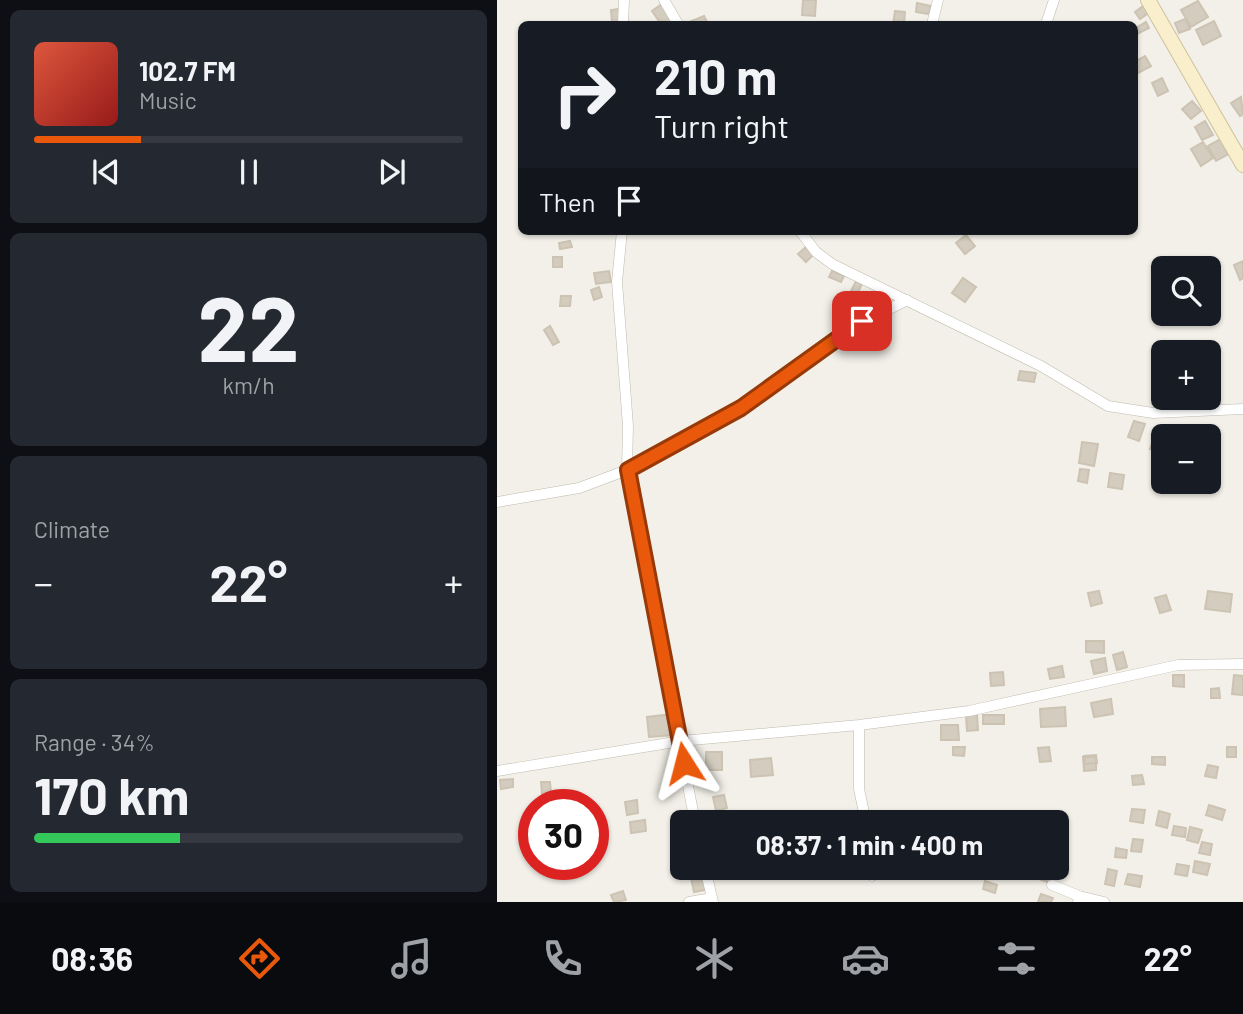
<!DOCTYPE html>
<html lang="en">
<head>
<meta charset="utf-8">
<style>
	:root { --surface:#171b24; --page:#242831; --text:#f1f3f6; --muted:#9ea1a6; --line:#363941; --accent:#ea580c }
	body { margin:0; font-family:Barlow,sans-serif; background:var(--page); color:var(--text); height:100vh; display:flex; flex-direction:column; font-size:26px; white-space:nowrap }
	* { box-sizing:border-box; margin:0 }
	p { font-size:23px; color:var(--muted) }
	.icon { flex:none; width:38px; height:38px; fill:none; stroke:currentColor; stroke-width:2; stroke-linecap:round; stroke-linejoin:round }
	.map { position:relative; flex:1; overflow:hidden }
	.sheet { display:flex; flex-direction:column; gap:10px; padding:10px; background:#0d0f14; width:497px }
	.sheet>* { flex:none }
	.banner { position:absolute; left:21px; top:21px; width:620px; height:214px; border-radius:10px; box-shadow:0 2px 5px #0004; background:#171b24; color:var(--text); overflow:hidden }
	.fabs { position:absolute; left:654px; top:256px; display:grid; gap:14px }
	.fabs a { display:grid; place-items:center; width:70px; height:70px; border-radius:10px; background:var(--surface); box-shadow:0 2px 5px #0004; font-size:35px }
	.speed { position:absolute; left:21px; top:789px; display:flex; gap:14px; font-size:35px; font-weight:700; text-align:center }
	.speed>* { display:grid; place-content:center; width:91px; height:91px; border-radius:50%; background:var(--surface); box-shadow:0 2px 5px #0004; line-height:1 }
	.speed .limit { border:10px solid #d22; background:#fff; color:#111 }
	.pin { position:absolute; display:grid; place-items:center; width:60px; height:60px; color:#fff; margin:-30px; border-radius:14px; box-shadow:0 4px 10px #0006 }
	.me { position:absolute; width:77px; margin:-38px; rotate:351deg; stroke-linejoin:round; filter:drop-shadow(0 0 5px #0008) }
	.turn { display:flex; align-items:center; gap:24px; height:147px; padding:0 21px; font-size:32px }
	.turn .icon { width:91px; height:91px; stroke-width:2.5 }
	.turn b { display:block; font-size:49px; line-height:60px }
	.then { display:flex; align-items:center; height:66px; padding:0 21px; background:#0003; gap:14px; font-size:26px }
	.big { font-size:52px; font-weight:700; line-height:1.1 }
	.sheet .tile { flex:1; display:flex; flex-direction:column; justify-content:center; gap:10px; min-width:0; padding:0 24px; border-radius:10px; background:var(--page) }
	.sheet .dial { align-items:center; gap:0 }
	.dial b { font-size:91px; line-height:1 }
	.song { display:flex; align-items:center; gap:21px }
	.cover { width:84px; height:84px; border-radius:10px; background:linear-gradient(135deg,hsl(10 70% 55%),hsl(0 70% 35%)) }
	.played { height:7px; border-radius:4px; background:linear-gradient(90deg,var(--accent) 25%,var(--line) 25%) }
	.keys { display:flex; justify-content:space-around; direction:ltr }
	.heat { display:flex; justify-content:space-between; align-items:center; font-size:38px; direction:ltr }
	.charge { height:10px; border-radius:5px; background:linear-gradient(90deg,#34c759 34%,var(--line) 0) }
	.trip { position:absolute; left:173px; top:810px; width:399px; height:70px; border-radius:10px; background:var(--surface); box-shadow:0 2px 5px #0004; font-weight:700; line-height:70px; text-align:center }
	.tab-bar { display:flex; height:112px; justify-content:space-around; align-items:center; background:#090b0e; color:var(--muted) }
	.tab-bar .icon { width:49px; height:49px }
	.tab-bar .current { color:var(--accent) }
	.tab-bar b { font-size:32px; color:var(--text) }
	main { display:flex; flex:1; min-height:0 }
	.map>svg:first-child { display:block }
</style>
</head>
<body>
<main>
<section class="sheet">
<div class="tile">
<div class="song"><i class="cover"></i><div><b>102.7 FM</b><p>Music</p></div></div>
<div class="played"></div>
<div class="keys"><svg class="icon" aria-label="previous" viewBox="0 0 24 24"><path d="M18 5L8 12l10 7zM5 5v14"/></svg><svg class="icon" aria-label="pause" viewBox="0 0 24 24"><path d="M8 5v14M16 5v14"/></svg><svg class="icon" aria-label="next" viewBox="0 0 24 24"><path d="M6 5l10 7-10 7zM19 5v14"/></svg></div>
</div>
<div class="tile dial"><b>22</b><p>km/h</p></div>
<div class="tile"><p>Climate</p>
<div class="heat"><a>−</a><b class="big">22°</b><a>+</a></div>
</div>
<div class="tile"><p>Range · 34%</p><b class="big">170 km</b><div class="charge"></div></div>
</section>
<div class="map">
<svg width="746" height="902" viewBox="0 0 746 902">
	<rect width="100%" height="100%" fill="#f2f0e8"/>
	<path fill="#d3ccbf" stroke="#cdc3b3" stroke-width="2" d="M306,0H319L318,16L305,15Z
		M701,1L711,17L694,27L684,10Z
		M420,3L434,6L432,14L419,12Z
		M165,4L179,24H164L155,11Z
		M649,4L654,11L643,19L638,12Z
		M122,9V22H115L114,10Z
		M398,11L408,12L407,24H396Z
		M207,16L211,24H193L192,22Z
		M688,19L693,29L682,33L678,23Z
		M717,21L724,36L706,45L699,30Z
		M649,22L652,28L638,35L637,29Z
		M648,56L654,66L641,73L637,62Z
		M665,78L671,91L661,96L655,83Z
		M744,97L746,114L743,116L734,103Z
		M695,101L704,111L694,119L685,109Z
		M708,121L716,135L705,140L698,127Z
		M727,137L735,152L719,161L711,146Z
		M706,142L716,158L704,166L694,149Z
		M469,235L478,246L468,254L459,243Z
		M73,241L75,247L63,249L62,243Z
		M310,246L317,254L309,262L301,254Z
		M56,257H65V267H56Z
		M746,261V278L743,280L737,265Z
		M112,271L114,282L99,284L97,273Z
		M335,271L347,276L344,282L332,277Z
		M466,278L479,287L468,302L455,293Z
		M359,281L365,284L359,296L353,293Z
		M102,287L105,297L97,300L94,290Z
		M64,296H74L73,306H63Z
		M53,326L62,342L56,345L47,330Z
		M523,371L539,373L537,382L521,380Z
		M712,389L723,390L722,407L703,405L704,397H712Z
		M637,421L648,424L642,441L631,437Z
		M660,429L670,433L663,452L653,449Z
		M585,442L601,444L597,466L582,463Z
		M583,469L592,470L590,483L581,481Z
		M613,473L627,475L625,489L611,487Z
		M602,591L605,603L594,606L591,593Z
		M711,591L735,594L733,612L708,609Z
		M669,595L674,610L663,613L658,598Z
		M589,641H607V653L589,652Z
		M626,652L630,667L620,670L616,655Z
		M608,658L610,671L597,674L594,661Z
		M565,666L567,677L553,679L551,669Z
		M506,672L507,685L494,686L493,673Z
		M676,675H687V687L676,686Z
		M737,675L746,676V695L735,694Z
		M722,688L723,698H714V689Z
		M614,699L616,714L597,717L594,703Z
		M568,707L569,726L544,727L543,709Z
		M175,714L177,735L152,737L150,717Z
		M480,714L481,730L470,731L469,715Z
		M486,715H507V724H486Z
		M444,725H461L462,740H444Z
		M456,747H468L467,756L456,755Z
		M552,747L554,761L543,762L541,748Z
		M730,747H739V757H730Z
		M209,752H225V770H209Z
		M599,755L600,763L588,764L587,756Z
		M586,757H599V770L587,771Z
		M655,757H668V765L655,764Z
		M274,758L276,775L254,777L253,760Z
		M711,765L721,767L719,778L708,776Z
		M645,775L647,784L636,785L635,776Z
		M16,779V787L4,789L3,780Z
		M44,782H53L54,793L45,794Z
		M227,795L230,808L219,811L216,797Z
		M140,800L141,813L130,815L128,802Z
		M712,805L728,810L725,820L709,815Z
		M635,809L648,810L646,823L633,821Z
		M662,811L673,814L670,828L659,825Z
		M148,820L149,831L134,833L133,822Z
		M677,826L689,828L688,837L675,835Z
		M693,827L705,830L701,843L690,840Z
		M636,839L646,840L644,852L634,851Z
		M705,842L715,844L713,855L702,853Z
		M619,848L630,850L629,858L618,857Z
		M698,861L713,864L710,875L696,872Z
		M680,864L692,866L690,876L678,874Z
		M543,869L553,873L550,882L539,878Z
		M611,869L620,871L617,886L608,884Z
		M210,874L213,889L197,892L194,878Z
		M631,874L645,876L643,887L628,884Z
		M488,881L500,885L498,893L486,889Z
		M126,891L129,900L117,902L114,895Z
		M544,894L556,898L554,902H541Z"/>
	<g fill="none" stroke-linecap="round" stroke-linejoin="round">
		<g stroke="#c0baaf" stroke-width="11">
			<path id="street" d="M167,0L181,24
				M126,24L127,0
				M435,24L441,0
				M549,24L557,0
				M125,231L120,282L131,426L130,470L198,822
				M303,231L319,252L335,264L544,366L611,406L656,413L746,409
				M0,502L82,488L130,470L244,408L343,334L410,300
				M362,725V789L369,822
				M0,771L184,741L362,725L472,711L681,665L746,664
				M208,868L216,902
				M374,868L375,876
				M555,885L582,896
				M192,902L215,898
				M581,902L582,896L607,902"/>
		</g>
		<g stroke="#cdc29d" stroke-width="16">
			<path id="secondary" d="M651,0L746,165"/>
		</g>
		<use href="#street" stroke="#fff" stroke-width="10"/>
		<use href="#secondary" stroke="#f9efcc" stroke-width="14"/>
	</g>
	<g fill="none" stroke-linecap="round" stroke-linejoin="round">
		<g stroke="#983908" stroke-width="18">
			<path id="route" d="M187,763L131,470L244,408L365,321"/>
		</g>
		<use href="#route" stroke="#ea580c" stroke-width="12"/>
	</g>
</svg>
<div class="fabs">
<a><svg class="icon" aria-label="search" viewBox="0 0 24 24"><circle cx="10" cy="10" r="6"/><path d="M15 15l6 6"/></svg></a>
<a>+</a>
<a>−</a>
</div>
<div class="speed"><div class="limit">30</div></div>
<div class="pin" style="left:365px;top:321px;background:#d93025"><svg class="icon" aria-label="arrive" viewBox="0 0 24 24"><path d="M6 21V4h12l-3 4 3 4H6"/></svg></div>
<svg class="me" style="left:187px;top:763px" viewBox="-20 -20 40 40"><path d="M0-17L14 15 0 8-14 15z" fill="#ea580c" stroke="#fff" stroke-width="4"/></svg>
<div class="trip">08:37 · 1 min · 400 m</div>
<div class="banner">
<div class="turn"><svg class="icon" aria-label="right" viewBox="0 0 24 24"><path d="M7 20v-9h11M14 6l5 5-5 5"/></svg><div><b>210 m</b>Turn right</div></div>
<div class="then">Then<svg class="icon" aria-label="arrive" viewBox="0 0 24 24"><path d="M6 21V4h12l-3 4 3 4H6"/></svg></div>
</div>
</div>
</main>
<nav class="tab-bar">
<b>08:36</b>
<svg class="icon current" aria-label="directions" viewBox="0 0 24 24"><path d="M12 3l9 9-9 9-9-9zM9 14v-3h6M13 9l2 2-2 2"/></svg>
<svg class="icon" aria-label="music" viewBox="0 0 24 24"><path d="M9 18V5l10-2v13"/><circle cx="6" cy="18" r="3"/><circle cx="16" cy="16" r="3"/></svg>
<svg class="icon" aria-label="phone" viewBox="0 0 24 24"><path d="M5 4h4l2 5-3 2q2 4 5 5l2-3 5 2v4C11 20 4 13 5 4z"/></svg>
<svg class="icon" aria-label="climate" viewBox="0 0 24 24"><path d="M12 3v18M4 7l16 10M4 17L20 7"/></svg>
<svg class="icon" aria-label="car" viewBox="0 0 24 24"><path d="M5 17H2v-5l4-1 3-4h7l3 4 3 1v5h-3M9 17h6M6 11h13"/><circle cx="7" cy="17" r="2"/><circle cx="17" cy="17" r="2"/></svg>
<svg class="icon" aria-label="filters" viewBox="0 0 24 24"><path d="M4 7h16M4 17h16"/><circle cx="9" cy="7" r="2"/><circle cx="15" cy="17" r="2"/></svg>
<b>22°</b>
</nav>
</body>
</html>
